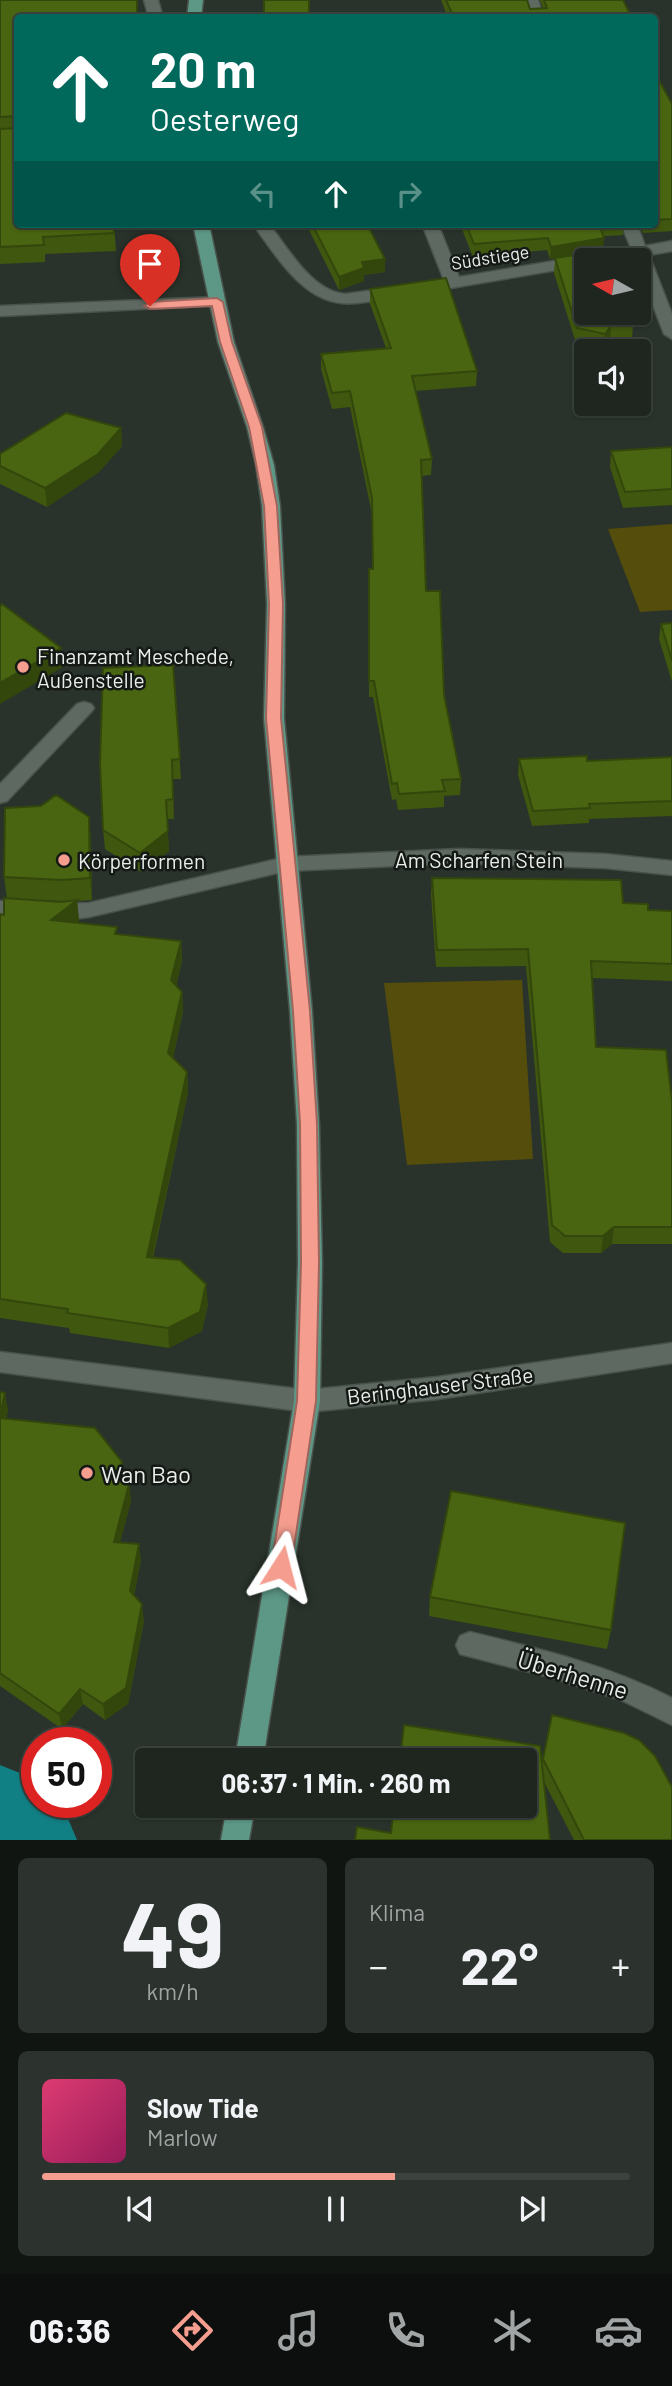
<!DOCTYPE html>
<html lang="de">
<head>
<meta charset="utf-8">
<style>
	:root { --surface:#1f2620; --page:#2c322d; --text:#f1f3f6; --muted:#a1a5a5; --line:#3c433e; --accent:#f59d8f }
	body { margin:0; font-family:Barlow,sans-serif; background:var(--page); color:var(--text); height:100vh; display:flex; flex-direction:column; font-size:26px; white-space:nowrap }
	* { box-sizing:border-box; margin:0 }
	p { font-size:23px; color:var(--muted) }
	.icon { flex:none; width:38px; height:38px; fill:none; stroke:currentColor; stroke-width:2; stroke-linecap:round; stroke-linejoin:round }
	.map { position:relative; height:1840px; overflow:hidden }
	.drawer { display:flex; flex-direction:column; gap:18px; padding:18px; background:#111512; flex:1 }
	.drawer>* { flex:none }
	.hud { position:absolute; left:14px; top:14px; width:644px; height:214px; border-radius:7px; box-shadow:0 2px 5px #0004,0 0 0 2px var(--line); background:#00695c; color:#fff; overflow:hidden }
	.needle { width:46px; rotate:278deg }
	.controls { position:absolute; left:574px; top:248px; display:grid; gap:14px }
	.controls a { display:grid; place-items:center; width:77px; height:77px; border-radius:7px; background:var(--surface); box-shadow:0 2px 5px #0004,0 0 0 2px var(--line); font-size:35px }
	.speed { position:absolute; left:21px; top:1727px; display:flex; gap:14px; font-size:35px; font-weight:700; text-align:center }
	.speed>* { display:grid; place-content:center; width:91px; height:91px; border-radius:50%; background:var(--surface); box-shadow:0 2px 5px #0004,0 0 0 2px var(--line); line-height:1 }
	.speed .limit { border:10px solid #d22; background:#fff; color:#111 }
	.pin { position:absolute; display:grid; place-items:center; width:60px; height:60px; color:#fff; margin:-72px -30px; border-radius:50% 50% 50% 0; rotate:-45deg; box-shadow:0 0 7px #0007 }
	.pin .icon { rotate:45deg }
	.me { position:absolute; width:77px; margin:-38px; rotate:9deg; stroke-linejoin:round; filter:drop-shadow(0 0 5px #0008) }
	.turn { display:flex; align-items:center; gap:24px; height:147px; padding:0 21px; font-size:32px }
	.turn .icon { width:91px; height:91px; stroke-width:2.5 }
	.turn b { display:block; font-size:49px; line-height:60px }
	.lanes { display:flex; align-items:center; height:66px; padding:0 21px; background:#0003; justify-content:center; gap:35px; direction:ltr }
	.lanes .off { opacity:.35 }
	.big { font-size:52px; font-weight:700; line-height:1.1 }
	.drawer .card { flex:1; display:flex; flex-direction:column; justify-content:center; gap:10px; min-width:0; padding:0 24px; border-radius:10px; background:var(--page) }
	.drawer .dial { align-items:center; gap:0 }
	.dial b { font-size:91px; line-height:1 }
	.song { display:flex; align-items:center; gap:21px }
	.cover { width:84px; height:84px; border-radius:10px; background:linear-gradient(135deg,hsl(340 70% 55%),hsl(330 70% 35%)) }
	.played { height:7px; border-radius:4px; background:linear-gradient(90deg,var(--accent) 60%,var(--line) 60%) }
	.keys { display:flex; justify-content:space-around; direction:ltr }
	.heat { display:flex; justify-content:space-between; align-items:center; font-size:38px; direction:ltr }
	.drawer .tiles { flex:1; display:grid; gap:18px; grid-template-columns:1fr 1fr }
	.card:last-child { grid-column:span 2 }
	.trip { position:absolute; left:135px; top:1748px; width:402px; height:70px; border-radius:7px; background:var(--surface); box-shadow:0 2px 5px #0004,0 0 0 2px var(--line); font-weight:700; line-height:70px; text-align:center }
	.tabs { display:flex; height:112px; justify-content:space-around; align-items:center; background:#0c0f0d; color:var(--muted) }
	.tabs .icon { width:49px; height:49px }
	.tabs .active { color:var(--accent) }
	.tabs b { font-size:32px; color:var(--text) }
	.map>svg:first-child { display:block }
</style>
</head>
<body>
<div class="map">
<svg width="672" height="1840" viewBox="0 0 672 1840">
	<rect width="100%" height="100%" fill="#29332b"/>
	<path fill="#544d0c" d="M672,524V610L640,612L608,529Z
		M522,980L533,1159L407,1165L384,983Z"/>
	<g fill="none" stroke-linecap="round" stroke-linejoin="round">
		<path fill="#118085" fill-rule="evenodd" d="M0,1765L37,1780V1802H61L77,1840H0Z"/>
		<g stroke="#49514b" stroke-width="3">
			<path id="minor" d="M144,0H158L163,18H149Z
				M524,0H538L544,18H531Z
				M253,224H269C288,248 312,292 346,294L444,280L422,224H438L459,277L631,248L621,224H637L645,246L672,241V251L649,255L672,314V339L664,334L639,269V261L634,257L586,261V265L374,301C358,303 341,306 325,299C295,288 271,249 253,224Z
				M217,297L223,299L225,302L223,305L0,316V306Z
				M84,702L91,704L94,708L91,712L7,801L0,803V784L77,704Z
				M459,849L605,854L672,861V875L605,868L459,863L286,871L89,917L64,920L0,915V901L64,904L89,903L286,857Z
				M672,1343V1363L438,1399L307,1412L0,1372V1352L307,1390L438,1377Z
				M470,1632C540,1649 608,1665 672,1698V1725L621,1700L553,1678L460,1654L456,1645L460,1636Z"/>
		</g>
		<g stroke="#49514b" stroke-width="3">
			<path id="major" d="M189,0H203L201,18H187Z
				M193,224H209L234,342L263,427L274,465L280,506L285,604L284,718L312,1011L319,1124L322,1263L320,1401L263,1760H235L294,1401L298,1263L297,1124L290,1011L264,718L267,604L262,506L256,465L247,427L218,342Z
				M227,1806H255L249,1840H221Z"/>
		</g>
		<use href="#minor" fill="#5e6a61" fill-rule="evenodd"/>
		<use href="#major" fill="#5d9887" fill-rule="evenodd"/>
	</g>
	<path fill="#3f570f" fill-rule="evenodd" d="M0,0L18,18V224H114L116,251L45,254V262L0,264Z
		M441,0H527L530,9L543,8L540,0H623L632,18H448Z
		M654,71L672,104V231L643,233L639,224H654Z
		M306,224H367L385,259V272L364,275V281L339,290Z
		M460,224H624L623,235L603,236V247L633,325L632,340L610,342L604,349L576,343L554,273L555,258L550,259L547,250L473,257Z
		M370,289L477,371L476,386L416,391L432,459L431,475L422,476L426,591L444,695L461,779L460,795L444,796V807L398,810L396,799L392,800L373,697H369V569H372V514L350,407L332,409L321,369V354L386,348L370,304Z
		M121,428L122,446L99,472L47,507L0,484V454Z
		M672,447V505L623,508L610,467L611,451Z
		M672,623V682L659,639L661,624Z
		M173,665L181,779H173L174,819H167L169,851L141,872L105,849L103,830Z
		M672,757V816L589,819V823L532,826L518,775L519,759L587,761Z
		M91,839L92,900L77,901L79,921L76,923L118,934L181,941L182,961L176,986L182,992L183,1012L173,1058L187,1072L188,1092L153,1258L208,1304L202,1331L169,1348L70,1333L69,1328L0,1318V914L4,915L7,898L4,877ZM30,900L64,901H74L61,902Z
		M432,878L623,903L648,910L672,911V981L592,978L596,1047L672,1102V1244H612L601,1253H563L550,1242L526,966L436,967L431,895Z
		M0,1392L8,1410L6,1419L124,1479L129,1484L131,1501L120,1542L141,1560L134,1595L144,1621L128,1704L105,1720L83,1704L62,1729L0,1686Z
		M430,1597L611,1630L607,1649L429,1616Z
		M552,1715L672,1840H574L544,1782L391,1833L542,1763Z"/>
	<path fill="#33470c" d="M604,238L603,250L550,259L551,247Z
		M385,259V272L364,275V281L339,290V277L362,262Z
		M611,326L610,342L604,349L605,334Z
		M121,428L122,446L99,472L47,507L45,488Z
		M61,648L63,667L0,704V683Z
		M172,760L173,779L174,819L173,799Z
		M89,817L91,839L92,900L90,878Z
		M167,819L169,851L141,872L140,853Z
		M77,900L79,921L54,941L51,920Z
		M181,941L182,961L172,1001L171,980Z
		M182,992L183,1012L170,1073L168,1053Z
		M187,1072L188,1092L148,1277L147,1257Z
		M614,1227L612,1244L601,1253L603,1236Z
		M206,1284L208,1304L202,1331L169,1348L168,1328Z
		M5,1393L8,1410L2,1435L0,1423V1414Z
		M122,1462L124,1479L120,1474Z
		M129,1484L131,1501L116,1558L114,1542Z
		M139,1544L141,1560L132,1607L130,1591Z
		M142,1604L144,1621L128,1704L105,1720L103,1704Z
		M80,1689L83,1704L62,1729L59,1714Z"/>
	<path fill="#496511" stroke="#33470c" stroke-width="2" d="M0,0H137V18H18V116L0,117Z
		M264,0H309V18H264Z
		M446,0H527L530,9L547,8L544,0H623L632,18H454Z
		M654,71L672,104V219L654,220Z
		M18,128V224H114V233L43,237L44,245L0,247V129Z
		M312,224H367L385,259L362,262L364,268L339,277Z
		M466,224H605H599L604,238L551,247L548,238L474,244Z
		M608,247L612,261H586V313H629L633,325L611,326L605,334L577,328L555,258L588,253L590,248Z
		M446,278L477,371L412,376L432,459L421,460L426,591H440L444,695L461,779L442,780L445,791L399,794L397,783L392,784L374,681H369V569H373L372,498L350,391L332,393L321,354L391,348L370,289Z
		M66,413L121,428L98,454L45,488L0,466V454Z
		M672,447V489L625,492L611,451Z
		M2,604L61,648L0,683V606Z
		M672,623V661L661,624Z
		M173,665L180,759L172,760L173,799L166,800L168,831L140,853L103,830L100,763L103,668Z
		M587,756V761L672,757V801L589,804L590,808L533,811L519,759Z
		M56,795L89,817L90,878L62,880L4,877L5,808L41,806Z
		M432,878L621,880L623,903L648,904V910L672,911V964L591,961L596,1047L666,1050L672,1102V1227H614L603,1236H565L552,1225L528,949L437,950Z
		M4,898L61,902L77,900L51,920L117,927L115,934L181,941L171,980L182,992L168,1053L187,1072L147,1257L180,1260L206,1284L200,1312L168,1328L67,1313L68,1309L0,1299V914L4,915Z
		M0,1392L5,1393L0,1414Z
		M0,1418L95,1428L122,1462L120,1474L129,1484L114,1542L139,1544L130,1591L142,1604L126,1688L103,1704L80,1689L59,1714L0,1673Z
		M451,1491L625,1523L611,1630L430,1597Z
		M552,1715L624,1733L639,1740L655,1756L672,1787V1840H584L543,1759Z
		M404,1725L540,1746L550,1840H355L357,1827L391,1833L394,1806H525V1760H400Z"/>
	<path fill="#f59d8f" stroke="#9f665d" stroke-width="2" d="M217,298L223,302L232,342L262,427L277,506L283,604L281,718L310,1011L317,1124L319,1263L316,1401L291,1567L289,1574L281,1576L274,1574L271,1567L297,1401L301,1263L300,1124L293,1011L266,718L269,604L264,506L249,427L220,342L212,306L150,309L144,306L150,302Z"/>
	<g fill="#f59d8f" stroke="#151916" stroke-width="2.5">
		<circle cx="23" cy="667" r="7"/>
		<circle cx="64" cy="860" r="7"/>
		<circle cx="87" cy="1473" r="7"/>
	</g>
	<g text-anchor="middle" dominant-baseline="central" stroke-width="5" stroke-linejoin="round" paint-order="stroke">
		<g font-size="18" fill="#e8eee9" stroke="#151916">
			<text transform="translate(490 257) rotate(-9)">Südstiege</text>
		</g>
		<g font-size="21" fill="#e8eee9" stroke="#151916" text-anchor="start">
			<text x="37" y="655">Finanzamt Meschede,<tspan x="37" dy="24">Außenstelle</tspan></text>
			<text x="78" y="860">Körperformen</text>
		</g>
		<g font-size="21" fill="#e8eee9" stroke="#151916">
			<text x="479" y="859">Am Scharfen Stein</text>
			<text transform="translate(440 1385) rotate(-7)">Beringhauser Straße</text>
		</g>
		<g font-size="24" fill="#e8eee9" stroke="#151916" text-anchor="start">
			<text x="101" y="1473">Wan Bao</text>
		</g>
		<g font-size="24" fill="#e8eee9" stroke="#151916">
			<text transform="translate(573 1674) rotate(17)">Überhenne</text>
		</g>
	</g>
</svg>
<div class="controls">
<a><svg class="needle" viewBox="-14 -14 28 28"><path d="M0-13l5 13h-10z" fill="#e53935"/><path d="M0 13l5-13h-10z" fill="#a1a5a5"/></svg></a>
<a><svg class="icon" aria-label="sound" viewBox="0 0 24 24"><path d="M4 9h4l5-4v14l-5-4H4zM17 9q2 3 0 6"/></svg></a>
</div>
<div class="speed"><div class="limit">50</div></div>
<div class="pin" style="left:150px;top:306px;background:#d93025"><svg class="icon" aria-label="arrive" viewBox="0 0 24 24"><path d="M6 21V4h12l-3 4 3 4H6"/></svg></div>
<svg class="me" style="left:281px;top:1567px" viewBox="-20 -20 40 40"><path d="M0-17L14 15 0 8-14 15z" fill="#f59d8f" stroke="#fff" stroke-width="4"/></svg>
<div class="trip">06:37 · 1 Min. · 260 m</div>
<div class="hud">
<div class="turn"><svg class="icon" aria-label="ahead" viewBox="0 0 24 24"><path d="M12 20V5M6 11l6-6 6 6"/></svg><div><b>20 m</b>Oesterweg</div></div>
<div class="lanes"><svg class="icon off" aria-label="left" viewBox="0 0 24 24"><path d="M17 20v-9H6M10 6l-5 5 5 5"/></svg><svg class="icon" aria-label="ahead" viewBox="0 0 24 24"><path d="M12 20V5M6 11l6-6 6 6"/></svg><svg class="icon off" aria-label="right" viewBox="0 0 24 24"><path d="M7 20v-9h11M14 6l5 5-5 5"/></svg></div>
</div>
</div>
<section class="drawer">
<div class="tiles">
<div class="card dial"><b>49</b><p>km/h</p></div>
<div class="card"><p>Klima</p>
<div class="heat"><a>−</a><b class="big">22°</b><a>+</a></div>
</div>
<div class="card">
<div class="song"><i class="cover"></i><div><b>Slow Tide</b><p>Marlow</p></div></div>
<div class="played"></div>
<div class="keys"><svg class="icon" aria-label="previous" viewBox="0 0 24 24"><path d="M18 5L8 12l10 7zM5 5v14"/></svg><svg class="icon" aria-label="pause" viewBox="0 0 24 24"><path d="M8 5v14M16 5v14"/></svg><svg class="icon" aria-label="next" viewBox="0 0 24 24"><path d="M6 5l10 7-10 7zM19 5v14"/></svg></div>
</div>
</div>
</section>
<nav class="tabs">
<b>06:36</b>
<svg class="icon active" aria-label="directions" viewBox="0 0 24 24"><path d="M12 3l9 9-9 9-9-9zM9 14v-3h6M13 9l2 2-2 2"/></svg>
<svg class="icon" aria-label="music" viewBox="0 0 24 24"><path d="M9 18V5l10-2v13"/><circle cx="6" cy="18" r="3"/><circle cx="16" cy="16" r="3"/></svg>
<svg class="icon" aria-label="phone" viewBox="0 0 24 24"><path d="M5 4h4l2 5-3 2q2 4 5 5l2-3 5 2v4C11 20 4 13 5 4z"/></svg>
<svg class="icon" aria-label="climate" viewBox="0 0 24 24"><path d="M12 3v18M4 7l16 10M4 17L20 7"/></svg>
<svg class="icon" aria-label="car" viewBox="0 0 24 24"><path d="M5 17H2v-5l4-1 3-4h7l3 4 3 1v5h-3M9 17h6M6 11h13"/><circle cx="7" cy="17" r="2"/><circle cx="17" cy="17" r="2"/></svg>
</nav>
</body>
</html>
